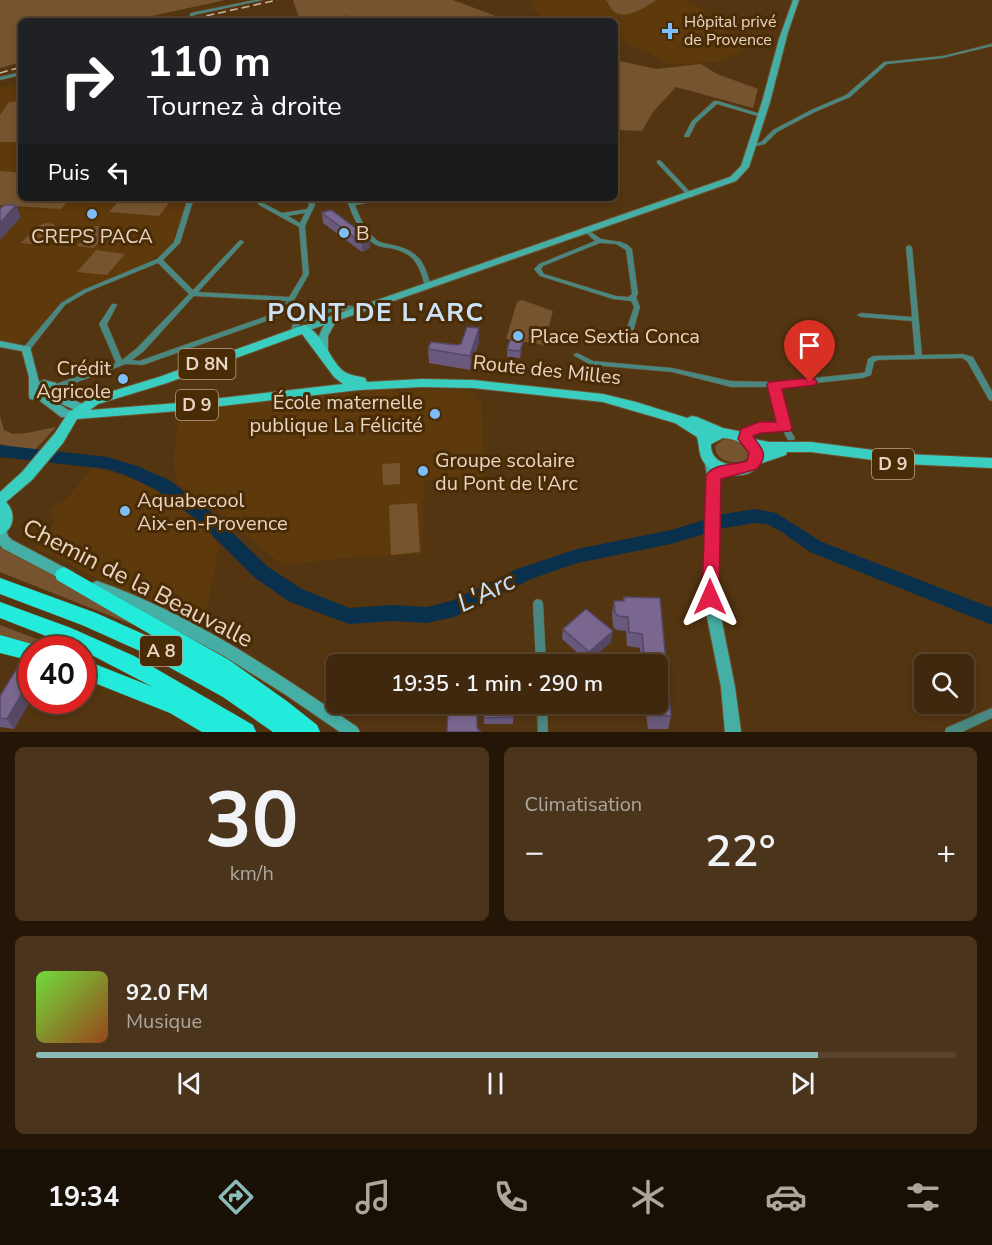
<!DOCTYPE html>
<html lang="fr">
<head>
<meta charset="utf-8">
<style>
	:root { --surface:#3f280d; --page:#4a341b; --text:#f1f3f6; --muted:#ada69d; --line:#58442e; --accent:#8bbbb9 }
	body { margin:0; font-family:"Nunito Sans",sans-serif; background:var(--page); color:var(--text); height:100vh; display:flex; flex-direction:column; font-size:22px; white-space:nowrap }
	* { box-sizing:border-box; margin:0 }
	p { font-size:20px; color:var(--muted) }
	.icon { flex:none; width:33px; height:33px; fill:none; stroke:currentColor; stroke-width:2; stroke-linecap:round; stroke-linejoin:round }
	.map { position:relative; height:732px; overflow:hidden }
	.sheet { display:flex; flex-direction:column; gap:15px; padding:15px; background:#231607; flex:1 }
	.sheet>* { flex:none }
	.hud { position:absolute; left:18px; top:18px; width:600px; height:183px; border-radius:9px; box-shadow:0 3px 9px #0003,0 0 0 2px var(--line); background:#202124; color:#fff; overflow:hidden }
	.buttons { position:absolute; left:914px; top:654px; display:grid; gap:12px }
	.buttons a { display:grid; place-items:center; width:60px; height:60px; border-radius:9px; background:var(--surface); box-shadow:0 3px 9px #0003,0 0 0 2px var(--line); font-size:30px }
	.speed { position:absolute; left:18px; top:636px; display:flex; gap:12px; font-size:30px; font-weight:700; text-align:center }
	.speed>* { display:grid; place-content:center; width:78px; height:78px; border-radius:50%; background:var(--surface); box-shadow:0 3px 9px #0003,0 0 0 2px var(--line); line-height:1 }
	.speed .limit { border:9px solid #d22; background:#fff; color:#111 }
	.pin { position:absolute; display:grid; place-items:center; width:51px; height:51px; color:#fff; margin:-62px -26px; border-radius:50% 50% 50% 0; rotate:-45deg; box-shadow:0 0 6px #0007 }
	.pin .icon { rotate:45deg }
	.me { position:absolute; width:66px; margin:-33px; rotate:0deg; stroke-linejoin:round; filter:drop-shadow(0 0 4px #0008) }
	.turn { display:flex; align-items:center; gap:21px; height:126px; padding:0 30px; font-size:27px }
	.turn .icon { width:78px; height:78px; stroke-width:2.5 }
	.turn b { display:block; font-size:42px; line-height:51px }
	.then { display:flex; align-items:center; height:57px; padding:0 30px; background:#0003; gap:12px; font-size:22px }
	.big { font-size:45px; font-weight:600; line-height:1.1 }
	.sheet .tile { flex:1; display:flex; flex-direction:column; justify-content:center; gap:9px; min-width:0; padding:0 21px; border-radius:9px; background:var(--page) }
	.sheet .dial { align-items:center; gap:0 }
	.dial b { font-size:78px; line-height:1 }
	.song { display:flex; align-items:center; gap:18px }
	.cover { width:72px; height:72px; border-radius:9px; background:linear-gradient(135deg,hsl(100 70% 55%),hsl(20 70% 35%)) }
	.played { height:6px; border-radius:3px; background:linear-gradient(90deg,var(--accent) 85%,var(--line) 85%) }
	.keys { display:flex; justify-content:space-around; direction:ltr }
	.heat { display:flex; justify-content:space-between; align-items:center; font-size:33px; direction:ltr }
	.sheet .tiles { flex:1; display:grid; gap:15px; grid-template-columns:1fr 1fr }
	.tile:last-child { grid-column:span 2 }
	.trip { position:absolute; left:326px; top:654px; width:342px; height:60px; border-radius:9px; background:var(--surface); box-shadow:0 3px 9px #0003,0 0 0 2px var(--line); font-weight:600; line-height:60px; text-align:center }
	.dock { display:flex; height:96px; justify-content:space-around; align-items:center; background:#191005; color:var(--muted) }
	.dock .icon { width:42px; height:42px }
	.dock .active { color:var(--accent) }
	.dock b { font-size:27px; color:var(--text) }
	.map>svg:first-child { display:block }
</style>
</head>
<body>
<div class="map">
<svg width="992" height="732" viewBox="0 0 992 732">
	<rect width="100%" height="100%" fill="#543511"/>
	<path fill="#5d390c" d="M533,0H683L705,11L743,50L718,62L670,65L647,52L621,42H615V21H545L531,6Z
		M21,86V198H188L174,239L166,251L133,270L85,288L60,305L32,338L16,343L0,341V87Z
		M395,388L396,392L424,389L475,391L476,399H481L485,479L424,480L422,554L354,557L282,565L214,508L176,482L174,457L179,412L199,409L213,412L224,406Z
		M94,467L142,482L197,518L219,546L204,624L88,574L37,549L55,524L49,512L52,507L65,500Z"/>
	<path fill="#775430" d="M0,0H225L129,21H21V62L0,68Z
		M293,0H453L509,21H353L346,15L338,21H297L299,18Z
		M606,0H657C643,7 628,21 613,11Z
		M615,60L656,69L701,64L717,74L758,89L753,108L676,87L653,112L642,131L615,130Z
		M21,101V142H0V115L9,102Z
		M0,171L21,173V198H71L61,209L0,205Z
		M121,198H173L159,216L109,212Z
		M46,223L54,224L55,228L41,245L21,243L37,226Z
		M95,226L112,227L94,248L77,246Z
		M96,250L125,254L107,275L77,272Z
		M522,300L553,311L544,345L506,339L517,302Z
		M0,416L4,430L13,434L27,433L56,427L32,453L0,444Z
		M724,439C736,438 742,442 749,452L747,459C735,466 715,462 715,446Z
		M400,463V484L383,485L382,464Z
		M417,503L420,552L391,555L389,505Z
		M0,548L71,585L151,632L0,572Z
		M0,625L63,649H43L0,638Z"/>
	<g fill="none" stroke-linecap="round" stroke-linejoin="round">
		<path fill="#09304d" fill-rule="evenodd" d="M0,445L107,457L137,466L169,480L210,511L268,567L302,589L349,608L393,605L427,607L451,601L517,569L577,549L671,530L724,514L755,509L776,513L822,542L992,608V625L810,552L780,531L767,524L755,523L724,528L671,544L577,563L531,579L454,617L427,623L393,621L349,624L288,601L254,577L198,521L157,490L125,475L107,469L0,457Z"/>
		<g stroke="#6f5231" stroke-width="1">
			<path id="street" d="M255,0H263L194,15L190,21H186L191,13Z
				M992,44V46L943,58L887,64L850,97L815,112L777,132L765,144L752,147L749,145L761,142L773,130L811,110L846,95L884,62L943,56Z
				M21,72V75L0,80V77Z
				M714,101H718L764,115L761,117L717,104L696,123L689,137H685L684,136L692,121Z
				M659,160L661,161L693,195V197H689L657,163V161Z
				M188,198H194L180,243L163,260L193,290L239,241L241,240L244,242L243,243L198,292L289,297L303,274L299,227L259,205L254,198H260L263,203L282,213L307,209L309,205L307,198H313L315,205L305,226L309,274L286,314L143,365L126,364L56,390H50L49,388L50,386L116,363L99,324L112,304H116L117,305L107,324L122,360L137,348L189,294L158,263L87,292L65,305L29,351H26L22,349L61,303L83,290L157,259L174,242ZM305,213L300,223L288,216ZM194,296L287,301L281,311L139,361L132,360L143,352Z
				M346,198H352L354,202L374,198H386L383,200L355,205C360,218 366,232 378,241C384,244 390,244 397,246C420,252 425,264 431,286L430,287L428,288L425,286C419,266 416,255 394,249C388,247 381,248 376,245C360,236 352,214 346,198Z
				M588,230L601,239L621,242L628,245L632,249L638,294L636,297L640,307L631,339H628L624,337L634,307L631,301L613,299L540,276L534,269L539,264L595,241L585,232ZM600,243L616,244L626,250L632,294L628,297L616,296L544,274L541,269L543,266Z
				M909,245L912,247L922,355L963,354L973,357L992,391V401L989,400L967,361L962,358L878,360L874,362L871,375L863,378L778,387L789,428L795,438L794,440H788L783,431L760,430L740,439L737,438L736,436L737,434L759,424L780,425L771,387H731L672,372L591,365L573,355L577,353L593,361L672,368L731,381L774,382L862,373L865,372L868,359L873,356L915,355L912,321L861,317L857,315L861,313L912,317L906,247Z
				M343,305L353,306L361,310L358,312C336,306 320,316 300,323L297,335H294L290,333L294,320L325,309Z
				M538,599L541,600L543,603L546,664H536L533,603L535,600Z
				M537,704H547L548,732H538Z
				M992,708V718L962,732H945L946,728Z"/>
		</g>
		<g stroke="#6f5231" stroke-width="2">
			<path id="secondary" d="M793,0H799L788,32L770,102L749,167L736,181L336,321L328,336V352L327,354H319C315,344 319,335 324,325L304,332L300,331L299,329L300,327L730,177L741,166L762,102L779,39Z
				M0,341L30,347L39,382L44,380L56,383L58,390L57,393L85,405L87,408L84,418L61,417L39,400L30,399L29,396V377L22,351L0,347ZM45,388L47,389L44,392H39V390ZM55,401L75,410V411L68,410Z
				M711,459L715,460L719,476L717,597L735,687L741,732H725L721,687L703,597L707,476L705,463L707,460Z
				M0,524L5,526L8,536L12,540L73,572L75,576L73,580L68,581L63,580L2,548L0,545Z
				M97,581C190,613 277,672 357,727L360,732H340L286,695L224,656L159,621L92,591L90,587L92,583Z"/>
		</g>
		<g stroke="#6f5231" stroke-width="2">
			<path id="primary" d="M304,325C322,332 329,358 342,370C347,375 358,376 365,378L367,382L422,379L473,380L603,394L636,402L687,418L692,416L697,417L723,428L743,432L754,439L769,442H811L904,454L992,458V468L904,464L811,452H787L786,455L759,464C750,481 718,477 706,465C698,456 700,448 697,437L675,423L603,402L473,388L422,387L359,390L178,411L77,419L63,443L32,480L6,502C16,512 15,530 0,535V492L22,472L55,433L68,413L90,398L159,377ZM302,334L334,377L343,384L178,403L90,410L98,404L167,383ZM723,438C736,439 746,443 750,456L747,462C733,468 710,464 711,444Z"/>
		</g>
		<g stroke="#6f5231" stroke-width="1">
			<path id="highway" d="M64,567L229,660L288,702L317,725L320,732H273L223,697L140,651L82,625L0,594V578L96,613L172,647L57,580L55,575L57,570Z
				M0,602L71,628L134,656L253,725L256,732H202L170,713L82,678V659L153,687L82,650L0,618Z
				M0,635L39,646L41,650H32V661L0,653Z"/>
		</g>
		<use href="#street" fill="#498780" fill-rule="evenodd"/>
		<use href="#secondary" fill="#45afa5" fill-rule="evenodd"/>
		<use href="#primary" fill="#3acec1" fill-rule="evenodd"/>
		<use href="#highway" fill="#22ebdb" fill-rule="evenodd"/>
		<path stroke="#cbb5a0" stroke-width="1.5" stroke-dasharray="8 4" stroke-linecap="butt" d="M183,21L277,0
			M0,73L21,67"/>
	</g>
	<path fill="#69597c" d="M101,198H118L116,201L102,200Z
		M322,213L369,238L370,248L362,252L323,223Z
		M479,328V342L470,370L429,363L428,349L457,345L461,344Z
		M522,348L520,358L507,357V350Z
		M624,597L660,598L671,716L668,729H648L645,704H657V664H641L640,648L627,646L626,631L617,630L613,627L612,615L614,601H623Z
		M563,629L611,642L588,662L562,639Z
		M32,665V697L14,729L0,727V696Z
		M484,704H513V724H484Z"/>
	<path fill="#554865" d="M16,205L21,217L0,240V223Z
		M369,238L370,248L362,252L361,242Z
		M479,328V342L470,370V356Z
		M523,341L522,348L520,358V351Z
		M613,631L611,642L588,662L589,652Z
		M32,676V697L14,729L7,719Z"/>
	<path fill="#7a6790" stroke="#554865" stroke-width="1.5" d="M4,205H16L0,223V209Z
		M330,210L334,212L369,238L361,242L322,213Z
		M467,327L479,328L470,356L428,349L431,342L457,345L461,344Z
		M510,340L523,341L520,351L507,350Z
		M624,597L660,598L671,716L651,715L649,704H657V664H645L642,634L629,632L628,617L619,616L615,613L614,601H624Z
		M586,609L613,631L589,652L563,629Z
		M20,663L32,665V676L7,719L0,718V696Z
		M484,704H513V717L484,718Z
		M448,710H477V728L481,732H447Z"/>
	<path fill="#e11d48" stroke="#92132f" stroke-width="1.5" d="M810,378L815,379L817,382L815,385L782,389L792,428L790,431L761,433L753,436C761,450 770,452 757,469L721,479L719,597L717,602L710,605L704,602L702,597L706,476C714,462 734,466 747,461L749,453L738,439L741,429L759,422H776L767,385L769,382Z"/>
	<g fill="#7bbef9" stroke="#492b05" stroke-width="2">
		<path d="M667 22h6v6h6v6h-6v6h-6v-6h-6v-6h6z"/>
		<circle cx="92" cy="214" r="6"/>
		<circle cx="344" cy="233" r="6"/>
		<circle cx="518" cy="336" r="6"/>
		<circle cx="123" cy="379" r="6"/>
		<circle cx="435" cy="414" r="6"/>
		<circle cx="423" cy="471" r="6"/>
		<circle cx="125" cy="511" r="6"/>
	</g>
	<g text-anchor="middle" dominant-baseline="central" stroke-width="6" stroke-linejoin="round" paint-order="stroke">
		<g font-size="16" fill="#e8d4c2" stroke="#492b05" text-anchor="start">
			<text x="684" y="22">Hôpital privé<tspan x="684" dy="18">de Provence</tspan></text>
		</g>
		<g fill="#492b05" stroke="#b8a189" stroke-width="1.5">
			<rect x="178.5" y="349" width="57" height="30" rx="4.5"/>
			<rect x="176" y="390" width="42" height="30" rx="4.5"/>
			<rect x="872" y="449" width="42" height="30" rx="4.5"/>
			<rect x="140" y="636" width="42" height="30" rx="4.5"/>
		</g>
		<g font-size="18" font-weight="bold" fill="#e8d4c2">
			<text x="207" y="364">D 8N</text>
			<text x="197" y="405">D 9</text>
			<text x="893" y="464">D 9</text>
			<text x="161" y="651">A 8</text>
		</g>
		<g font-size="20" fill="#e8d4c2" stroke="#492b05" text-anchor="start">
			<text x="356" y="233">B</text>
			<text x="92" y="236" text-anchor="middle">CREPS PACA</text>
			<text x="530" y="336">Place Sextia Conca</text>
			<text x="111" y="368" text-anchor="end">Crédit<tspan x="111" dy="23">Agricole</tspan></text>
			<text x="423" y="402" text-anchor="end">École maternelle<tspan x="423" dy="23">publique La Félicité</tspan></text>
			<text x="435" y="460">Groupe scolaire<tspan x="435" dy="23">du Pont de l'Arc</tspan></text>
			<text x="137" y="500">Aquabecool<tspan x="137" dy="23">Aix-en-Provence</tspan></text>
		</g>
		<g font-size="20" fill="#e8d4c2" stroke="#492b05">
			<text transform="translate(547 370) rotate(6)">Route des Milles</text>
		</g>
		<g font-size="24" fill="#e8d4c2" stroke="#492b05">
			<text transform="translate(138 583) rotate(27)">Chemin de la Beauvalle</text>
		</g>
		<g font-size="26" font-weight="bold" letter-spacing="1.5" fill="#cbe3f9" stroke="#492b05">
			<text x="376" y="312">PONT DE L'ARC</text>
		</g>
		<g font-size="26" font-style="italic" fill="#c6e2fb" stroke="#492b05">
			<text transform="translate(486 592) rotate(-25)">L'Arc</text>
		</g>
	</g>
</svg>
<div class="buttons">
<a><svg class="icon" aria-label="search" viewBox="0 0 24 24"><circle cx="10" cy="10" r="6"/><path d="M15 15l6 6"/></svg></a>
</div>
<div class="speed"><div class="limit">40</div></div>
<div class="pin" style="left:810px;top:382px;background:#d93025"><svg class="icon" aria-label="arrive" viewBox="0 0 24 24"><path d="M6 21V4h12l-3 4 3 4H6"/></svg></div>
<svg class="me" style="left:710px;top:597px" viewBox="-20 -20 40 40"><path d="M0-17L14 15 0 8-14 15z" fill="#e11d48" stroke="#fff" stroke-width="4"/></svg>
<div class="trip">19:35 · 1 min · 290 m</div>
<div class="hud">
<div class="turn"><svg class="icon" aria-label="right" viewBox="0 0 24 24"><path d="M7 20v-9h11M14 6l5 5-5 5"/></svg><div><b>110 m</b>Tournez à droite</div></div>
<div class="then">Puis<svg class="icon" aria-label="left" viewBox="0 0 24 24"><path d="M17 20v-9H6M10 6l-5 5 5 5"/></svg></div>
</div>
</div>
<section class="sheet">
<div class="tiles">
<div class="tile dial"><b>30</b><p>km/h</p></div>
<div class="tile"><p>Climatisation</p>
<div class="heat"><a>−</a><b class="big">22°</b><a>+</a></div>
</div>
<div class="tile">
<div class="song"><i class="cover"></i><div><b>92.0 FM</b><p>Musique</p></div></div>
<div class="played"></div>
<div class="keys"><svg class="icon" aria-label="previous" viewBox="0 0 24 24"><path d="M18 5L8 12l10 7zM5 5v14"/></svg><svg class="icon" aria-label="pause" viewBox="0 0 24 24"><path d="M8 5v14M16 5v14"/></svg><svg class="icon" aria-label="next" viewBox="0 0 24 24"><path d="M6 5l10 7-10 7zM19 5v14"/></svg></div>
</div>
</div>
</section>
<nav class="dock">
<b>19:34</b>
<svg class="icon active" aria-label="directions" viewBox="0 0 24 24"><path d="M12 3l9 9-9 9-9-9zM9 14v-3h6M13 9l2 2-2 2"/></svg>
<svg class="icon" aria-label="music" viewBox="0 0 24 24"><path d="M9 18V5l10-2v13"/><circle cx="6" cy="18" r="3"/><circle cx="16" cy="16" r="3"/></svg>
<svg class="icon" aria-label="phone" viewBox="0 0 24 24"><path d="M5 4h4l2 5-3 2q2 4 5 5l2-3 5 2v4C11 20 4 13 5 4z"/></svg>
<svg class="icon" aria-label="climate" viewBox="0 0 24 24"><path d="M12 3v18M4 7l16 10M4 17L20 7"/></svg>
<svg class="icon" aria-label="car" viewBox="0 0 24 24"><path d="M5 17H2v-5l4-1 3-4h7l3 4 3 1v5h-3M9 17h6M6 11h13"/><circle cx="7" cy="17" r="2"/><circle cx="17" cy="17" r="2"/></svg>
<svg class="icon" aria-label="filters" viewBox="0 0 24 24"><path d="M4 7h16M4 17h16"/><circle cx="9" cy="7" r="2"/><circle cx="15" cy="17" r="2"/></svg>
</nav>
</body>
</html>
